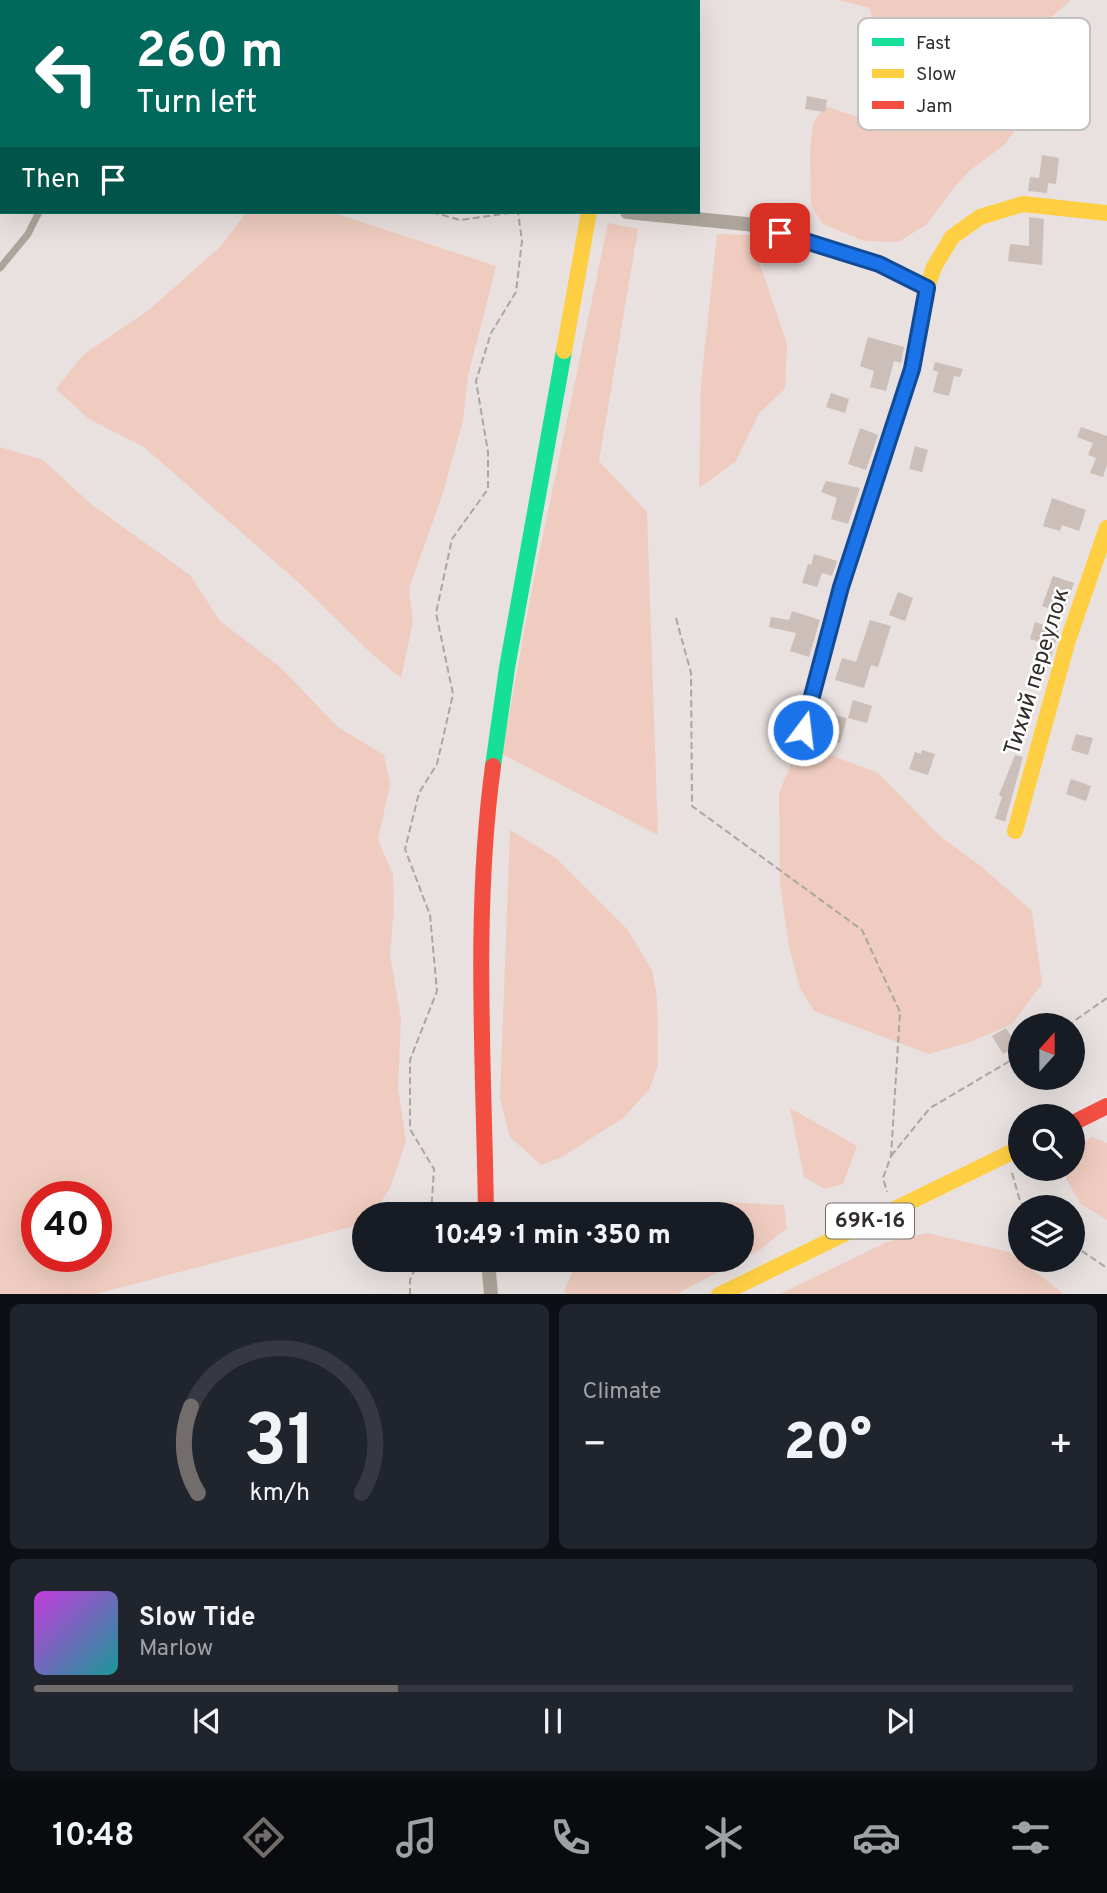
<!DOCTYPE html>
<html lang="en">
<head>
<meta charset="utf-8">
<style>
	:root { --surface:#171b24; --page:#20242c; --text:#f1f3f6; --muted:#9ea1a6; --line:#363941; --accent:#726d6b }
	body { margin:0; font-family:Overpass,sans-serif; background:var(--page); color:var(--text); height:100vh; display:flex; flex-direction:column; font-size:26px; white-space:nowrap }
	* { box-sizing:border-box; margin:0 }
	p { font-size:23px; color:var(--muted) }
	.icon { flex:none; width:38px; height:38px; fill:none; stroke:currentColor; stroke-width:2; stroke-linecap:round; stroke-linejoin:round }
	.map { position:relative; height:1294px; overflow:hidden }
	.drawer { display:flex; flex-direction:column; gap:10px; padding:10px; background:#0d0f14; flex:1 }
	.drawer>* { flex:none }
	.guide { position:absolute; left:0px; top:0px; width:700px; height:214px; box-shadow:0 7px 28px #0002; background:#00695c; color:#fff; overflow:hidden }
	.needle { width:46px; rotate:21deg }
	.fabs { position:absolute; left:1008px; top:1013px; display:grid; gap:14px }
	.fabs a { display:grid; place-items:center; width:77px; height:77px; border-radius:50%; background:var(--surface); box-shadow:0 7px 28px #0002; font-size:35px }
	.speed { position:absolute; left:21px; top:1181px; display:flex; gap:14px; font-size:35px; font-weight:700; text-align:center }
	.speed>* { display:grid; place-content:center; width:91px; height:91px; border-radius:50%; background:var(--surface); box-shadow:0 7px 28px #0002; line-height:1 }
	.speed .limit { border:10px solid #d22; background:#fff; color:#111 }
	.pin { position:absolute; display:grid; place-items:center; width:60px; height:60px; color:#fff; margin:-30px; border-radius:14px; box-shadow:0 4px 10px #0006 }
	.me { position:absolute; width:77px; margin:-38px; rotate:15deg; stroke-linejoin:round; filter:drop-shadow(0 0 5px #0008) }
	.turn { display:flex; align-items:center; gap:24px; height:147px; padding:0 21px; font-size:32px }
	.turn .icon { width:91px; height:91px; stroke-width:2.5 }
	.turn b { display:block; font-size:49px; line-height:60px }
	.then { display:flex; align-items:center; height:66px; padding:0 21px; background:#0003; gap:14px; font-size:26px }
	.big { font-size:52px; font-weight:800; line-height:1.1 }
	.drawer .widget { flex:1; display:flex; flex-direction:column; justify-content:center; gap:10px; min-width:0; padding:0 24px; border-radius:10px; background:var(--page) }
	.drawer .dial { align-items:center; gap:0 }
	.dial svg { height:182px; overflow:visible; fill:none; stroke:var(--line); stroke-width:7; stroke-linecap:round; text-anchor:middle }
	.dial text { fill:var(--text); stroke:none }
	.song { display:flex; align-items:center; gap:21px }
	.cover { width:84px; height:84px; border-radius:10px; background:linear-gradient(135deg,hsl(290 70% 55%),hsl(180 70% 35%)) }
	.played { height:7px; border-radius:4px; background:linear-gradient(90deg,var(--accent) 35%,var(--line) 35%) }
	.keys { display:flex; justify-content:space-around; direction:ltr }
	.heat { display:flex; justify-content:space-between; align-items:center; font-size:38px; direction:ltr }
	.drawer .tiles { flex:1; display:grid; gap:10px; grid-template-columns:1fr 1fr }
	.widget:last-child { grid-column:span 2 }
	.trip { position:absolute; left:352px; top:1202px; width:402px; height:70px; border-radius:35px; background:var(--surface); box-shadow:0 7px 28px #0002; font-weight:800; line-height:70px; text-align:center }
	.menu { display:flex; height:112px; justify-content:space-around; align-items:center; background:#090b0e; color:var(--muted) }
	.menu .icon { width:49px; height:49px }
	.menu .selected { color:var(--accent) }
	.menu b { font-size:32px; color:var(--text) }
	.map>svg:first-child { display:block }
</style>
</head>
<body>
<div class="map">
<svg width="1107" height="1295" viewBox="0 0 1107 1295">
	<rect width="100%" height="100%" fill="#e8e1df"/>
	<path fill="#efccbf" fill-rule="evenodd" d="M195,0H514L194,2Z
		M838,0H1071L1050,18L1047,44L1033,107L1004,145L969,171L953,189L926,225L898,242L864,241L823,224L811,205L810,151L813,123L825,106L857,117C880,84 879,46 870,8Z
		M251,212H331L496,266L468,376L463,421L442,496L409,588L413,622L401,678L373,655L298,582L144,447L89,419L56,389L83,355L150,309L221,246L245,214Z
		M608,223L638,229L599,461L647,512L658,835L502,754L533,583Z
		M717,234L750,235L787,344L785,389L759,413L736,461L699,488L701,383Z
		M0,447L43,460L92,505L190,575L220,621L279,666L338,727L384,755L390,784L378,840L393,874L394,908L390,955L401,1019L398,1088L406,1141L390,1188L373,1214H364V1222L358,1225L96,1294H0ZM37,1197H96V1256H37Z
		M820,751L878,773L940,836L982,867L1032,911L1042,984L1012,1024L970,1042L929,1054L814,1011L800,988L789,947L780,883L779,793L791,764Z
		M510,830L556,858L627,929L652,970L657,997L658,1065L649,1090L623,1118L562,1157L541,1165L510,1137L500,1098Z
		M790,1108L857,1146L843,1184L825,1189L804,1177Z
		M1092,1137L1107,1143V1220L1081,1204L1066,1179L1068,1169H1073V1151Z
		M723,1202L784,1205L787,1228L761,1249L677,1294H567L564,1290L575,1267L583,1260H742V1214H708Z
		M927,1233L1009,1252L1064,1294H780L887,1242Z"/>
	<path fill="#ccbeb8" d="M807,96L827,100L825,112L805,109Z
		M1042,155L1059,158L1056,184L1048,183L1047,193L1028,191L1030,177L1039,178Z
		M1029,217L1044,219L1042,265L1008,261L1010,244L1029,246Z
		M868,337L904,347L901,363L894,361L886,391L870,387L874,371L860,366Z
		M935,362L963,369L960,377L954,376L949,396L933,392L938,372L933,370Z
		M831,393L849,399L845,413L826,407Z
		M1081,427L1107,436V465L1103,477L1090,473L1096,458L1088,455L1093,443L1077,437Z
		M860,428L878,435L866,470L848,464Z
		M915,446L928,450L922,472L909,469Z
		M826,481L860,488L848,524L831,519L837,498L821,492Z
		M1052,498L1086,510L1079,531L1062,525L1060,531L1043,526Z
		M814,554L837,561L832,576L822,573L817,587L802,583L808,564L811,565Z
		M1053,576L1074,583L1063,613L1042,606Z
		M898,592L913,598L905,621L889,615Z
		M792,611L820,620L809,657L790,651L796,633L769,627L771,617L789,620Z
		M870,620L891,626L878,667L871,665L864,688L835,680L842,658L856,662Z
		M1035,622L1059,630L1050,660L1044,658L1049,645L1030,639Z
		M853,700L872,706L867,723L848,718Z
		M827,713L847,718L840,743L821,738Z
		M1076,734L1093,738L1088,755L1071,750Z
		M922,750L935,754L928,775L909,769L915,752L921,754Z
		M1015,755L1023,757L1005,822L995,818L1002,797L999,795Z
		M1071,779L1091,786L1086,801L1066,794Z
		M1006,1028L1017,1046L1003,1054L992,1036Z"/>
	<g fill="none" stroke-linecap="round" stroke-linejoin="round">
		<path stroke="#aca69f" stroke-width="2" stroke-dasharray="7 3.5" stroke-linecap="butt" d="M553,0V2
			M0,198H2
			M432,212L460,220L517,212
			M676,618L691,673L692,806L862,930L900,1012L891,1156L883,1178L887,1192
			M1067,1026L1107,998
			M891,1156L930,1108L1020,1055
			M1012,1173L1020,1201L1025,1208
			M431,1214L434,1169L410,1129V1060L437,991L430,915L405,849L419,793L437,764L453,694L436,613L452,539L488,489V452L476,381L491,333L516,292L522,241L518,212
			M1073,1245L1107,1268
			M410,1295V1280L419,1260"/>
		<path stroke="#ada59c" stroke-width="7" d="M53,2V0
			M0,268L28,234L39,212"/>
		<path stroke="#ada59c" stroke-width="14" d="M623,2V0
			M627,212L756,225L879,264L927,288
			M488,1260L491,1295"/>
		<path stroke="#16e098" stroke-width="16" d="M493,766L507,668L564,351"/>
		<path stroke="#ffcf43" stroke-width="16" d="M564,351L589,212
			M893,428L912,369L927,288L934,267L952,237L980,217L1023,204L1107,213
			M1015,831L1068,640L1107,528
			M719,1295L1020,1148"/>
		<path stroke="#f24e42" stroke-width="16" d="M803,730L841,587L893,428
			M1073,1123L1107,1106
			M486,1214C484,1066 473,913 493,766"/>
	</g>
	<g fill="none" stroke-linecap="round" stroke-linejoin="round">
		<g stroke="#114b97" stroke-width="18">
			<path id="route" d="M780,233L879,264L927,288L912,369L841,587L803,730"/>
		</g>
		<use href="#route" stroke="#1a73e8" stroke-width="12"/>
	</g>
	<g text-anchor="middle" dominant-baseline="central" stroke-width="5" stroke-linejoin="round" paint-order="stroke">
		<rect fill="#fff" stroke="#706d6b" stroke-width="2" x="826" y="1203.5" width="88" height="35" rx="5"/>
		<g font-size="21" font-weight="bold" fill="#322e2c">
			<text x="870" y="1221">69К-16</text>
		</g>
		<g font-size="23" fill="#322e2c" stroke="#fff">
			<text transform="translate(1038 672) rotate(-73)">Тихий переулок</text>
		</g>
	</g>
	<rect x="858" y="18" width="232" height="112" rx="10" fill="#fff" stroke="#c2c0c0" stroke-width="2"/>
	<rect x="872" y="38" width="32" height="8" fill="#16e098"/>
	<rect x="872" y="69" width="32" height="9" fill="#ffcf43"/>
	<rect x="872" y="101" width="32" height="8" fill="#f24e42"/>
	<g font-size="19" fill="#322e2c">
		<text x="916" y="49">Fast</text>
		<text x="916" y="80">Slow</text>
		<text x="916" y="112">Jam</text>
	</g>
</svg>
<div class="fabs">
<a><svg class="needle" viewBox="-14 -14 28 28"><path d="M0-13l5 13h-10z" fill="#e53935"/><path d="M0 13l5-13h-10z" fill="#9ea1a6"/></svg></a>
<a><svg class="icon" aria-label="search" viewBox="0 0 24 24"><circle cx="10" cy="10" r="6"/><path d="M15 15l6 6"/></svg></a>
<a><svg class="icon" aria-label="layers" viewBox="0 0 24 24"><path d="M12 4l9 5-9 5-9-5zM3 14l9 5 9-5"/></svg></a>
</div>
<div class="speed"><div class="limit">40</div></div>
<div class="pin" style="left:780px;top:233px;background:#d93025"><svg class="icon" aria-label="arrive" viewBox="0 0 24 24"><path d="M6 21V4h12l-3 4 3 4H6"/></svg></div>
<svg class="me" style="left:803px;top:730px" viewBox="-20 -20 40 40"><circle r="17" fill="#1a73e8" stroke="#fff" stroke-width="3"/><path d="M0-11L8 9 0 5-8 9z" fill="#fff"/></svg>
<div class="trip">10:49 · 1 min · 350 m</div>
<div class="guide">
<div class="turn"><svg class="icon" aria-label="left" viewBox="0 0 24 24"><path d="M17 20v-9H6M10 6l-5 5 5 5"/></svg><div><b>260 m</b>Turn left</div></div>
<div class="then">Then<svg class="icon" aria-label="arrive" viewBox="0 0 24 24"><path d="M6 21V4h12l-3 4 3 4H6"/></svg></div>
</div>
</div>
<section class="drawer">
<div class="tiles">
<div class="widget dial"><svg viewBox="0 0 100 80">
<path d="M14 69A42 42 0 1 1 86 69"/>
<path d="M14 69A42 42 0 0 1 11 31" stroke="#726d6b"/>
<text x="50" y="56" font-size="32" font-weight="700">31</text>
<text x="50" y="72" font-size="11">km/h</text>
</svg></div>
<div class="widget"><p>Climate</p>
<div class="heat"><a>−</a><b class="big">20°</b><a>+</a></div>
</div>
<div class="widget">
<div class="song"><i class="cover"></i><div><b>Slow Tide</b><p>Marlow</p></div></div>
<div class="played"></div>
<div class="keys"><svg class="icon" aria-label="previous" viewBox="0 0 24 24"><path d="M18 5L8 12l10 7zM5 5v14"/></svg><svg class="icon" aria-label="pause" viewBox="0 0 24 24"><path d="M8 5v14M16 5v14"/></svg><svg class="icon" aria-label="next" viewBox="0 0 24 24"><path d="M6 5l10 7-10 7zM19 5v14"/></svg></div>
</div>
</div>
</section>
<nav class="menu">
<b>10:48</b>
<svg class="icon selected" aria-label="directions" viewBox="0 0 24 24"><path d="M12 3l9 9-9 9-9-9zM9 14v-3h6M13 9l2 2-2 2"/></svg>
<svg class="icon" aria-label="music" viewBox="0 0 24 24"><path d="M9 18V5l10-2v13"/><circle cx="6" cy="18" r="3"/><circle cx="16" cy="16" r="3"/></svg>
<svg class="icon" aria-label="phone" viewBox="0 0 24 24"><path d="M5 4h4l2 5-3 2q2 4 5 5l2-3 5 2v4C11 20 4 13 5 4z"/></svg>
<svg class="icon" aria-label="climate" viewBox="0 0 24 24"><path d="M12 3v18M4 7l16 10M4 17L20 7"/></svg>
<svg class="icon" aria-label="car" viewBox="0 0 24 24"><path d="M5 17H2v-5l4-1 3-4h7l3 4 3 1v5h-3M9 17h6M6 11h13"/><circle cx="7" cy="17" r="2"/><circle cx="17" cy="17" r="2"/></svg>
<svg class="icon" aria-label="filters" viewBox="0 0 24 24"><path d="M4 7h16M4 17h16"/><circle cx="9" cy="7" r="2"/><circle cx="15" cy="17" r="2"/></svg>
</nav>
</body>
</html>
